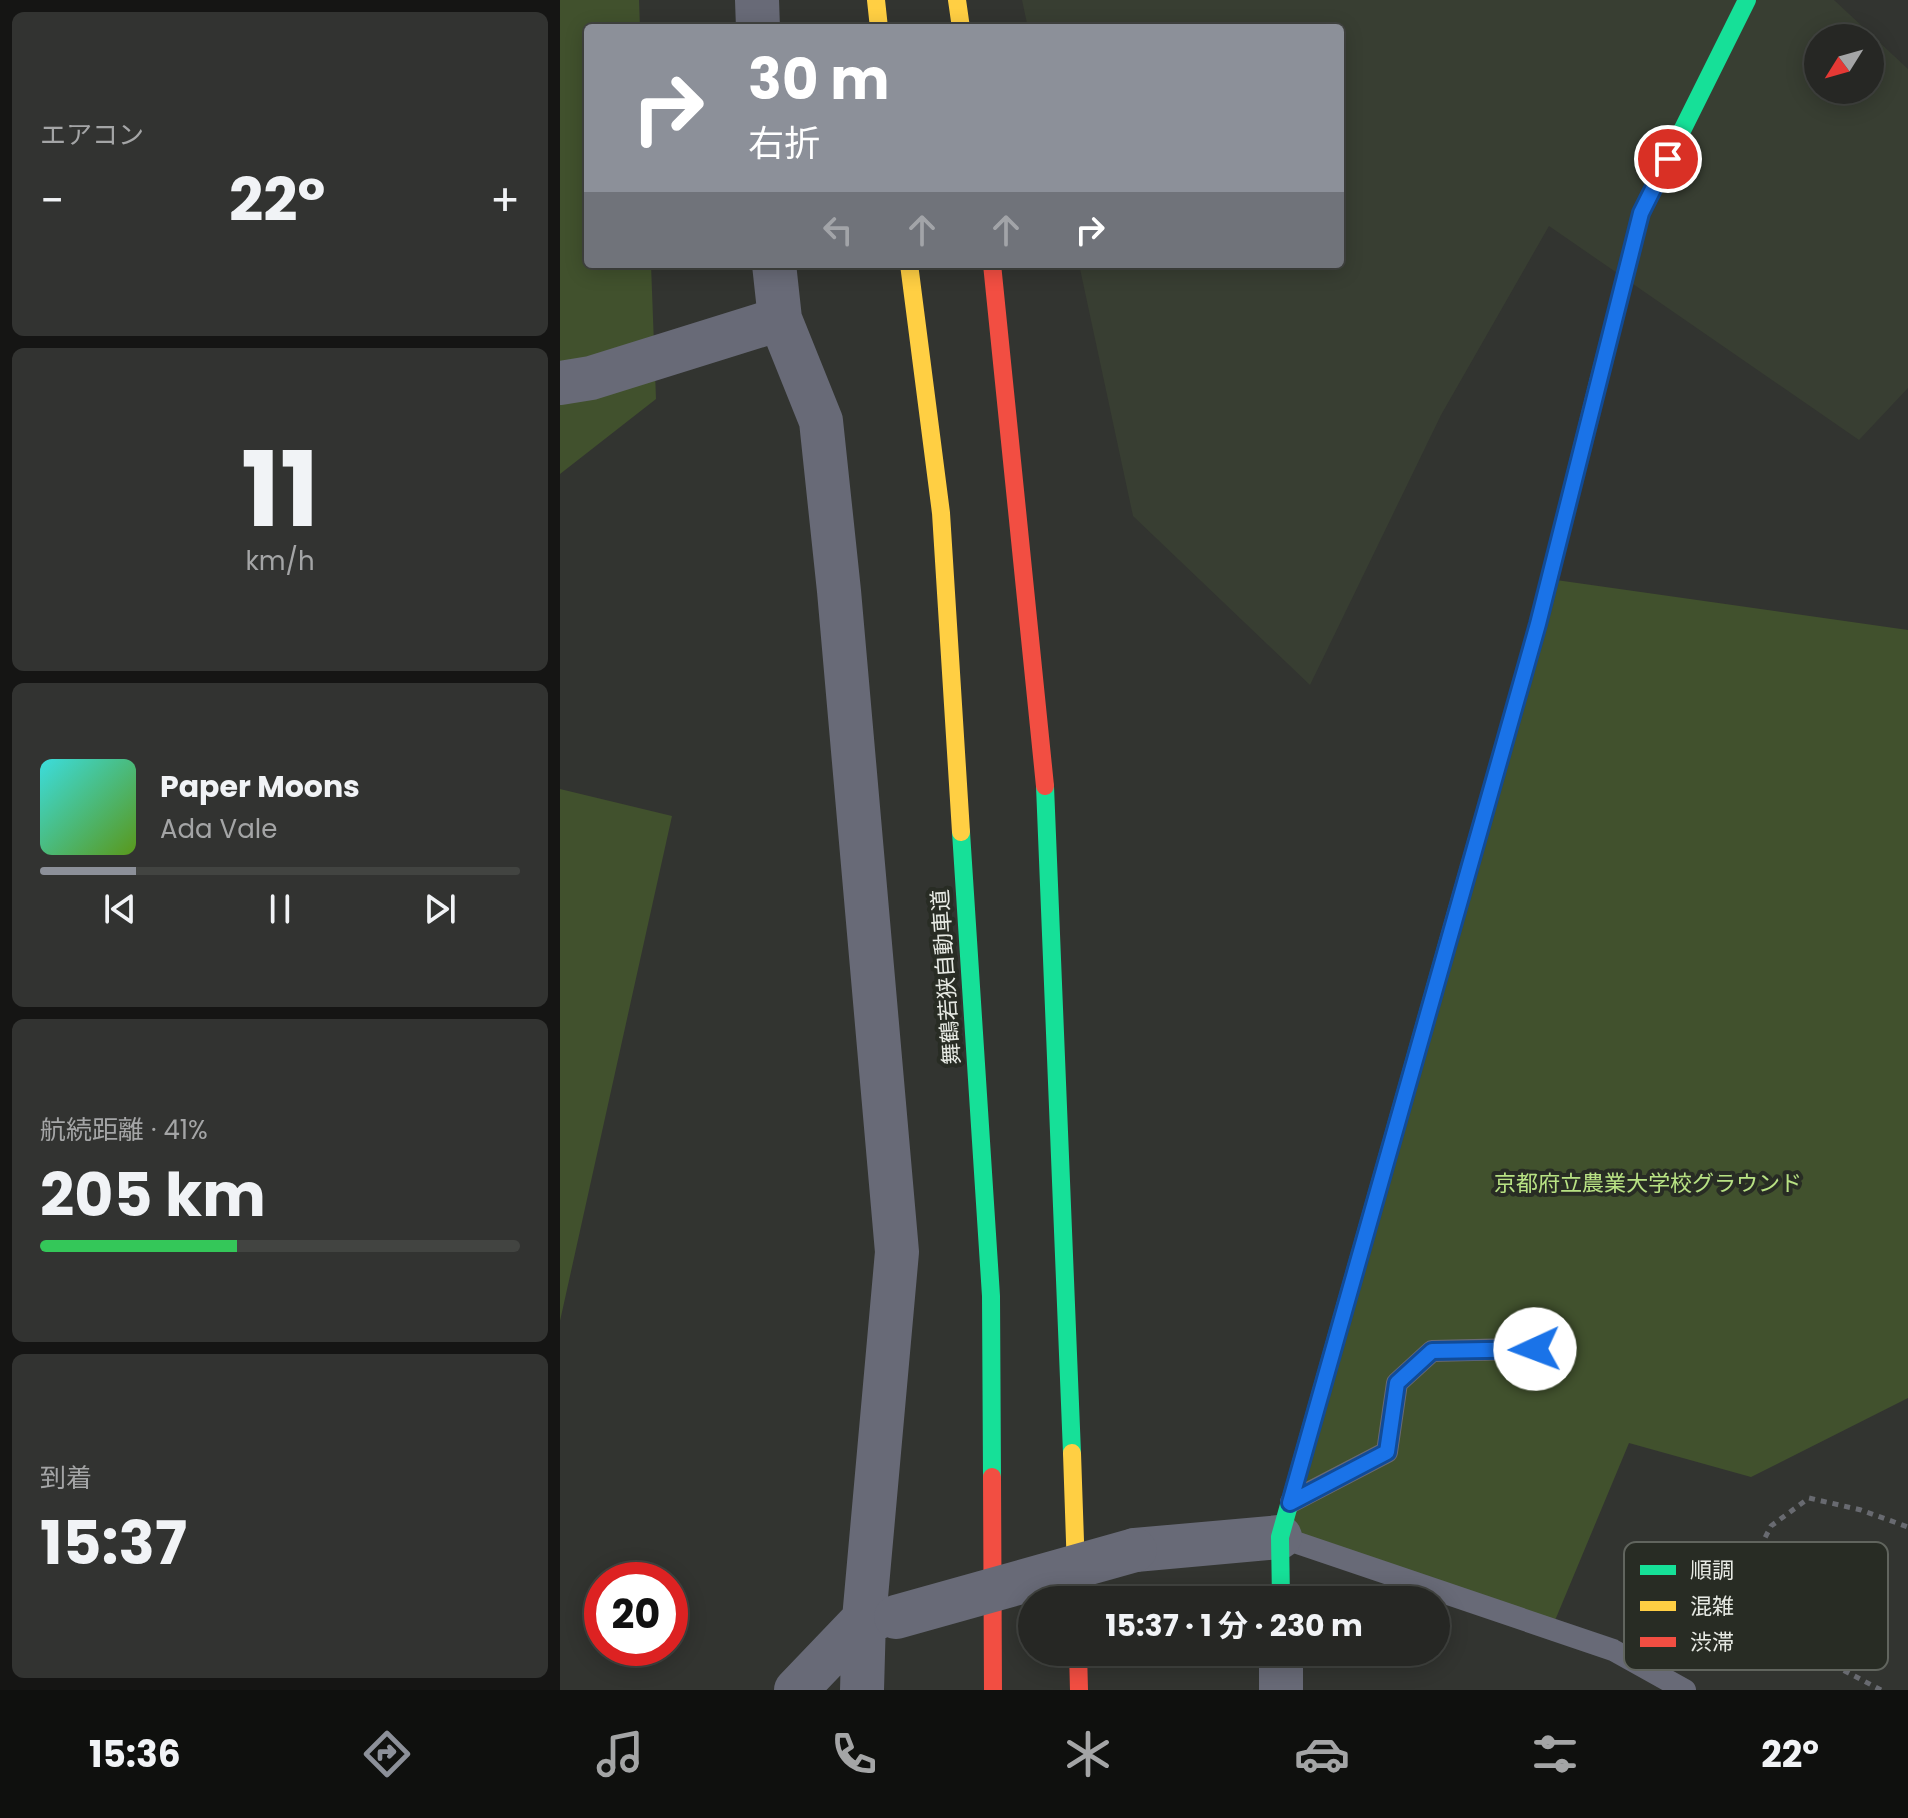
<!DOCTYPE html>
<html lang="ja">
<head>
<meta charset="utf-8">
<style>
	:root { --surface:#262724; --page:#323331; --text:#f1f3f6; --muted:#a4a5a6; --line:#424441; --accent:#8c9099 }
	body { margin:0; font-family:Poppins,"Noto Sans JP",sans-serif; background:var(--page); color:var(--text); height:100vh; display:flex; flex-direction:column; font-size:30px; white-space:nowrap }
	* { box-sizing:border-box; margin:0 }
	p { font-size:26px; color:var(--muted) }
	.icon { flex:none; width:44px; height:44px; fill:none; stroke:currentColor; stroke-width:2; stroke-linecap:round; stroke-linejoin:round }
	.map { position:relative; flex:1; overflow:hidden }
	.panel { display:flex; flex-direction:column; gap:12px; padding:12px; background:#151514; width:560px }
	.panel>* { flex:none }
	.top-card { position:absolute; left:24px; top:24px; width:760px; height:244px; border-radius:8px; box-shadow:0 4px 20px #0003,0 0 0 2px var(--line); background:#8c9099; color:#fff; overflow:hidden }
	.needle { width:52px; rotate:233deg }
	.tools { position:absolute; left:1244px; top:24px; display:grid; gap:16px }
	.tools a { display:grid; place-items:center; width:80px; height:80px; border-radius:50%; background:var(--surface); box-shadow:0 4px 20px #0003,0 0 0 2px var(--line); font-size:40px }
	.speed { position:absolute; left:24px; top:1562px; display:flex; gap:16px; font-size:40px; font-weight:700; text-align:center }
	.speed>* { display:grid; place-content:center; width:104px; height:104px; border-radius:50%; background:var(--surface); box-shadow:0 4px 20px #0003,0 0 0 2px var(--line); line-height:1 }
	.speed .limit { border:12px solid #d22; background:#fff; color:#111 }
	.pin { position:absolute; display:grid; place-items:center; width:68px; height:68px; color:#fff; margin:-34px; border:4px solid #fff; border-radius:50%; box-shadow:0 2px 8px #0007 }
	.me { position:absolute; width:88px; margin:-44px; rotate:268deg; stroke-linejoin:round; filter:drop-shadow(0 0 6px #0008) }
	.turn { display:flex; align-items:center; gap:28px; height:168px; padding:0 32px; font-size:36px }
	.turn .icon { width:104px; height:104px; stroke-width:2.5 }
	.turn b { display:block; font-size:56px; line-height:68px }
	.lanes { display:flex; align-items:center; height:76px; padding:0 32px; background:#0003; justify-content:center; gap:40px; direction:ltr }
	.lanes .off { opacity:.35 }
	.big { font-size:60px; font-weight:700; line-height:1.1 }
	.panel .widget { flex:1; display:flex; flex-direction:column; justify-content:center; gap:12px; min-width:0; padding:0 28px; border-radius:12px; background:var(--page) }
	.panel .dial { align-items:center; gap:0 }
	.dial b { font-size:104px; line-height:1 }
	.song { display:flex; align-items:center; gap:24px }
	.cover { width:96px; height:96px; border-radius:12px; background:linear-gradient(135deg,hsl(180 70% 55%),hsl(90 70% 35%)) }
	.played { height:8px; border-radius:4px; background:linear-gradient(90deg,var(--accent) 20%,var(--line) 20%) }
	.keys { display:flex; justify-content:space-around; direction:ltr }
	.heat { display:flex; justify-content:space-between; align-items:center; font-size:44px; direction:ltr }
	.charge { height:12px; border-radius:6px; background:linear-gradient(90deg,#34c759 41%,var(--line) 0) }
	.trip { position:absolute; left:458px; top:1586px; width:432px; height:80px; border-radius:40px; background:var(--surface); box-shadow:0 4px 20px #0003,0 0 0 2px var(--line); font-weight:700; line-height:80px; text-align:center }
	.tab-bar { display:flex; height:128px; justify-content:space-around; align-items:center; background:#0f100e; color:var(--muted) }
	.tab-bar .icon { width:56px; height:56px }
	.tab-bar .current { color:var(--accent) }
	.tab-bar b { font-size:36px; color:var(--text) }
	main { display:flex; flex:1; min-height:0 }
	.map>svg:first-child { display:block }
</style>
</head>
<body>
<main>
<section class="panel">
<div class="widget"><p>エアコン</p>
<div class="heat"><a>−</a><b class="big">22°</b><a>+</a></div>
</div>
<div class="widget dial"><b>11</b><p>km/h</p></div>
<div class="widget">
<div class="song"><i class="cover"></i><div><b>Paper Moons</b><p>Ada Vale</p></div></div>
<div class="played"></div>
<div class="keys"><svg class="icon" aria-label="previous" viewBox="0 0 24 24"><path d="M18 5L8 12l10 7zM5 5v14"/></svg><svg class="icon" aria-label="pause" viewBox="0 0 24 24"><path d="M8 5v14M16 5v14"/></svg><svg class="icon" aria-label="next" viewBox="0 0 24 24"><path d="M6 5l10 7-10 7zM19 5v14"/></svg></div>
</div>
<div class="widget"><p>航続距離 · 41%</p><b class="big">205 km</b><div class="charge"></div></div>
<div class="widget"><p>到着</p><b class="big">15:37</b></div>
</section>
<div class="map">
<svg width="1348" height="1690" viewBox="0 0 1348 1690">
	<rect width="100%" height="100%" fill="#323430"/>
	<path fill="#383e32" fill-rule="evenodd" d="M462,0H1274L1348,69V388L1299,440L989,226L881,415L750,685L573,516L519,264H780V28H468ZM1258,38H1310V90H1258Z"/>
	<path fill="#41512d" d="M0,0H79L80,28H28V264H91L96,399L0,474Z
		M989,579L1348,630V1398L1191,1477L1069,1443L991,1630L720,1537Z
		M0,789L112,816L0,1321Z"/>
	<g fill="none" stroke-linecap="round" stroke-linejoin="round">
		<path stroke="#686a70" stroke-width="5" stroke-dasharray="6 6" stroke-linecap="butt" d="M1321,1690L1207,1630L1189,1569L1211,1526L1249,1498L1301,1510L1348,1527"/>
		<path stroke="#686a77" stroke-width="22" d="M731,1502L827,1452L837,1383L872,1351L1000,1348
			M720,1537L1053,1650L1125,1690"/>
		<path stroke="#686a77" stroke-width="44" d="M197,0L198,28
			M214,264L220,319L261,421L279,591L337,1252L304,1619L302,1690
			M0,383L31,378L220,319
			M575,1550L720,1537
			M721,1652V1690
			M236,1690L304,1619L317,1618"/>
		<path stroke="#16e098" stroke-width="18" d="M1039,379L1081,213L1187,0
			M485,786L512,1453
			M401,832L431,1296L432,1477
			M721,1600L720,1537L887,945"/>
		<path stroke="#ffcf43" stroke-width="18" d="M316,0L319,28
			M397,0L401,28
			M349,264L381,513L401,832
			M887,945L978,624L1039,379
			M512,1453L517,1600"/>
		<path stroke="#f24e42" stroke-width="18" d="M432,264L485,786
			M432,1477L433,1690
			M518,1652L519,1690"/>
		<path stroke="#686a77" stroke-width="44" d="M336,1617L575,1550"/>
	</g>
	<g fill="none" stroke-linecap="round" stroke-linejoin="round">
		<g stroke="#114b97" stroke-width="20">
			<path id="route" d="M975,1349L872,1351L837,1383L827,1452L730,1503L978,624L1081,213L1108,159"/>
		</g>
		<use href="#route" stroke="#1a73e8" stroke-width="14"/>
	</g>
	<g text-anchor="middle" dominant-baseline="central" stroke-width="8" stroke-linejoin="round" paint-order="stroke">
		<g font-size="22" fill="#e7eae4" stroke="#282c24">
			<text transform="translate(386 977) rotate(-94)">舞鶴若狭自動車道</text>
		</g>
		<g font-size="22" fill="#b8e284" stroke="#282c24">
			<text x="1088" y="1183">京都府立農業大学校グラウンド</text>
		</g>
	</g>
	<rect x="1064" y="1542" width="264" height="128" rx="12" fill="#282c24" stroke="#61655e" stroke-width="2"/>
	<rect x="1080" y="1565" width="36" height="10" fill="#16e098"/>
	<rect x="1080" y="1601" width="36" height="10" fill="#ffcf43"/>
	<rect x="1080" y="1637" width="36" height="10" fill="#f24e42"/>
	<g font-size="22" fill="#e7eae4">
		<text x="1130" y="1578">順調</text>
		<text x="1130" y="1614">混雑</text>
		<text x="1130" y="1650">渋滞</text>
	</g>
</svg>
<div class="tools">
<a><svg class="needle" viewBox="-14 -14 28 28"><path d="M0-13l5 13h-10z" fill="#e53935"/><path d="M0 13l5-13h-10z" fill="#a4a5a6"/></svg></a>
</div>
<div class="speed"><div class="limit">20</div></div>
<div class="pin" style="left:1108px;top:159px;background:#d93025"><svg class="icon" aria-label="arrive" viewBox="0 0 24 24"><path d="M6 21V4h12l-3 4 3 4H6"/></svg></div>
<svg class="me" style="left:975px;top:1349px" viewBox="-20 -20 40 40"><circle r="19" fill="#fff"/><path d="M0-13L10 11 0 6-10 11z" fill="#1a73e8"/></svg>
<div class="trip">15:37 · 1 分 · 230 m</div>
<div class="top-card">
<div class="turn"><svg class="icon" aria-label="right" viewBox="0 0 24 24"><path d="M7 20v-9h11M14 6l5 5-5 5"/></svg><div><b>30 m</b>右折</div></div>
<div class="lanes"><svg class="icon off" aria-label="left" viewBox="0 0 24 24"><path d="M17 20v-9H6M10 6l-5 5 5 5"/></svg><svg class="icon off" aria-label="ahead" viewBox="0 0 24 24"><path d="M12 20V5M6 11l6-6 6 6"/></svg><svg class="icon off" aria-label="ahead" viewBox="0 0 24 24"><path d="M12 20V5M6 11l6-6 6 6"/></svg><svg class="icon" aria-label="right" viewBox="0 0 24 24"><path d="M7 20v-9h11M14 6l5 5-5 5"/></svg></div>
</div>
</div>
</main>
<nav class="tab-bar">
<b>15:36</b>
<svg class="icon current" aria-label="directions" viewBox="0 0 24 24"><path d="M12 3l9 9-9 9-9-9zM9 14v-3h6M13 9l2 2-2 2"/></svg>
<svg class="icon" aria-label="music" viewBox="0 0 24 24"><path d="M9 18V5l10-2v13"/><circle cx="6" cy="18" r="3"/><circle cx="16" cy="16" r="3"/></svg>
<svg class="icon" aria-label="phone" viewBox="0 0 24 24"><path d="M5 4h4l2 5-3 2q2 4 5 5l2-3 5 2v4C11 20 4 13 5 4z"/></svg>
<svg class="icon" aria-label="climate" viewBox="0 0 24 24"><path d="M12 3v18M4 7l16 10M4 17L20 7"/></svg>
<svg class="icon" aria-label="car" viewBox="0 0 24 24"><path d="M5 17H2v-5l4-1 3-4h7l3 4 3 1v5h-3M9 17h6M6 11h13"/><circle cx="7" cy="17" r="2"/><circle cx="17" cy="17" r="2"/></svg>
<svg class="icon" aria-label="filters" viewBox="0 0 24 24"><path d="M4 7h16M4 17h16"/><circle cx="9" cy="7" r="2"/><circle cx="15" cy="17" r="2"/></svg>
<b>22°</b>
</nav>
</body>
</html>
